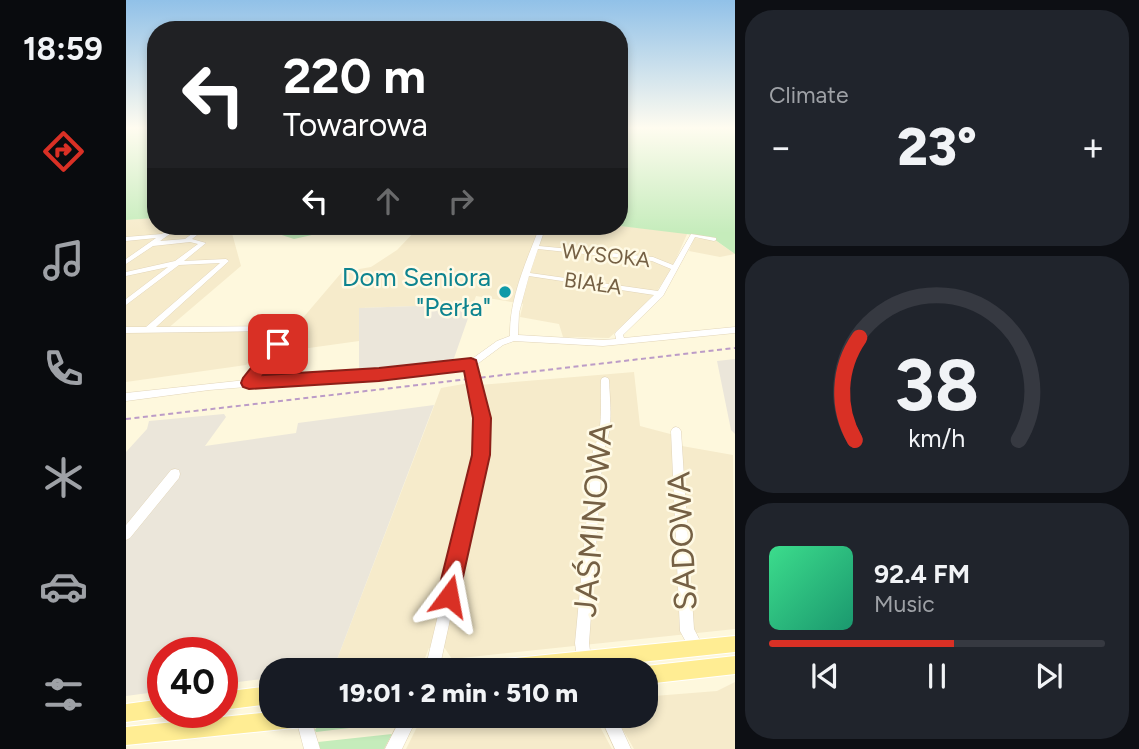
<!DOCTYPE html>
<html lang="en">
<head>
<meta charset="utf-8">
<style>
	:root { --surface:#171b24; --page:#20242c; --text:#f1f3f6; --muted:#9ea1a6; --line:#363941; --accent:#d93025 }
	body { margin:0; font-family:Figtree,sans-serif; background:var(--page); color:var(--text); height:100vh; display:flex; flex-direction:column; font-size:26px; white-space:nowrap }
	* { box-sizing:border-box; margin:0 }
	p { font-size:23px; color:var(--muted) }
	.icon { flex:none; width:38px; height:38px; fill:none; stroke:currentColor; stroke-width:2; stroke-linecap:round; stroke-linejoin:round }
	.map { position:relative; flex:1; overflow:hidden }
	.sheet { display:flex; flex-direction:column; gap:10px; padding:10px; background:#0d0f14; width:404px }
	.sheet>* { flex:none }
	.guide { position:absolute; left:21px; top:21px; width:481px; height:214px; border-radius:28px; box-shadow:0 4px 10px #0003; background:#202124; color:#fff; overflow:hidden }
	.speed { position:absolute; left:21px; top:637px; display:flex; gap:14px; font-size:35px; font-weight:700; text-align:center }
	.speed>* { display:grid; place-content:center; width:91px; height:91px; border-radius:50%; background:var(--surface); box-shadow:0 4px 10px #0003; line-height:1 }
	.speed .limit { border:10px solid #d22; background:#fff; color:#111 }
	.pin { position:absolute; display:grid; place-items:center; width:60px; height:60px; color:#fff; margin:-30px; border-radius:14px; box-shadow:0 4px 10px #0006 }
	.me { position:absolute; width:77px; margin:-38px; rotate:13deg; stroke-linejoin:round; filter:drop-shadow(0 0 5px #0008) }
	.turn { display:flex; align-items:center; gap:24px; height:147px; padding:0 21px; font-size:32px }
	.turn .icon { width:91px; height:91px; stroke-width:2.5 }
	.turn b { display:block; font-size:49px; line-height:60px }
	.lanes { display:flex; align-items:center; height:66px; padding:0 21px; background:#0003; justify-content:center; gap:35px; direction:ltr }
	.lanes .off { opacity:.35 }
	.big { font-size:52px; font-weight:800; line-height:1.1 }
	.sheet .card { flex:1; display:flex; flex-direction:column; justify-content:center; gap:10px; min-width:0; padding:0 24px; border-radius:28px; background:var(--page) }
	.sheet .dial { align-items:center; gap:0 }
	.dial svg { height:182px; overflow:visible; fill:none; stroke:var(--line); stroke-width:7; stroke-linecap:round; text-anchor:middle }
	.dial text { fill:var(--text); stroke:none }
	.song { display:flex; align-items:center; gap:21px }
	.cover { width:84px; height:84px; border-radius:10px; background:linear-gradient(135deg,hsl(150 70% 55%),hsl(160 70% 35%)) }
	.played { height:7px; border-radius:4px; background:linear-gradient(90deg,var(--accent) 55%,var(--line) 55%) }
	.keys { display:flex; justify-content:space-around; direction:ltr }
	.heat { display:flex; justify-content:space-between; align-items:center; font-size:38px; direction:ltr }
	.trip { position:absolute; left:133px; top:658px; width:399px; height:70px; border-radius:28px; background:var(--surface); box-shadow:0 4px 10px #0003; font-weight:800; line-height:70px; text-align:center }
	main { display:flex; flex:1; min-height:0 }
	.dock { display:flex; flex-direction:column; width:126px; justify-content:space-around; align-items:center; background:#090b0e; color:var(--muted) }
	.dock .icon { width:49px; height:49px }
	.dock .current { color:var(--accent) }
	.dock b { font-size:32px; color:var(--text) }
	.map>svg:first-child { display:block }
</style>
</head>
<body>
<main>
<nav class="dock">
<b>18:59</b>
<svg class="icon current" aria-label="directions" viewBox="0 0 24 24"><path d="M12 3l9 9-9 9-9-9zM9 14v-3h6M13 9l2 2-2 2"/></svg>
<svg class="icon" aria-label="music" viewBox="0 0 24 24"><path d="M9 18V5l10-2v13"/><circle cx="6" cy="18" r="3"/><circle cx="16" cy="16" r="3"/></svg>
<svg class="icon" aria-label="phone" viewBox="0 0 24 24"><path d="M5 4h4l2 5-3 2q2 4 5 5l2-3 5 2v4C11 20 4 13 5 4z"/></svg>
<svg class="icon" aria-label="climate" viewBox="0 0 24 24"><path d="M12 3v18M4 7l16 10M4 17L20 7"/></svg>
<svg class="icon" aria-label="car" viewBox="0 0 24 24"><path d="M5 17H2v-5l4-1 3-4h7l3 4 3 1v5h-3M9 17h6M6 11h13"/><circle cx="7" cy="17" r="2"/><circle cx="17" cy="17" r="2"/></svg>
<svg class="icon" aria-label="filters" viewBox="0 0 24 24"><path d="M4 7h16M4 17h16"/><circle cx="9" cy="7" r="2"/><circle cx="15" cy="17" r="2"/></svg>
</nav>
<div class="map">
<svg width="609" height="749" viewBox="0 0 609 749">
	<rect width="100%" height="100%" fill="#fef8dd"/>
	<path fill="#f6ebcb" d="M30,218V226H104L115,266L40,330L149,329L120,365L0,382V220Z
		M294,226H494L562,232L546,268L525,300L483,338L437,337L433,324L394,317L397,304L350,296L347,304L234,308L233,341L147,353L216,272L245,267L271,250Z
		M568,238L589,240L609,254L594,257L563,251Z
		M508,372L514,426L548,435L556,446L607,455L609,629L326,659L318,647L319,632L359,453L362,413L353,385Z
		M343,383L349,408L352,449L306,648H303L297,663L207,670L315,388Z
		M609,682V749H508L492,721L491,716H520V693L528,696L591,691Z
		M301,716H471L473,725L486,749H280L293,723L299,726Z"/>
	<path fill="#ebe6da" d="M347,304L327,361L233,369V308Z
		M609,359V434L605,430L591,361Z
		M308,405L207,670H145V678L96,684V653H37V691L0,696V452L21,429L23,421L98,414L100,417L79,446L170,433L172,423Z"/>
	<path fill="#c5ecbb" d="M0,128H30V218L0,220Z
		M494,128H609V254L585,237L494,226Z
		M128,226H294L288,233L208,230L168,239Z
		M247,718L248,725L190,732L189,730L193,724Z
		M266,734L258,749H194L192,742Z"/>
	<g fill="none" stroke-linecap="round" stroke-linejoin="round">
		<g stroke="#e2d5b9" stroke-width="1">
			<path id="minor" d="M48,226H55L34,241L59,239L75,227L80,228L66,239L80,243L58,261L100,259L103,261L30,327L168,326L169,328L168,330L131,379L290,367L343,361L371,341L384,336C383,298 401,260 414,226H420L413,246L527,257L547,265L565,234L590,238V240L588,241L569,237L537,296L497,335L498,338L609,327V333L477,346L388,341L377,345L350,365L361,418L360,455L313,670H299L350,455L351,418L341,368L290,373L83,390L0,401V393L120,380L159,331L0,333V327H20L94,263L53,265L0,305V299L42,267L0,276V272L49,261L72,244L64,242L27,246L0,264V259L30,238L0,241V237L36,234ZM412,249L526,261L545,269L532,291L404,273ZM403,276L528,295L490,332L489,334L490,339L477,340L392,335L393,313Z
				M479,377L482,378L483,380C484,405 488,428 477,451L463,643L465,659L463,664L458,666L453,664L451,659L449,643L467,451C478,428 474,405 475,380L476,378Z
				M550,427L553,428L555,431L568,629L578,648L576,653L571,655L566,653L554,631L545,431L547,428Z
				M49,469L53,470L54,474L53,478L4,538L0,540V525L45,470Z
				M172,716H184L194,749H178L170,719Z
				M276,716H292L276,749H259Z
				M474,716H490L505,749H489Z"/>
		</g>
		<g stroke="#fff" stroke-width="2">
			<path id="major" d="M609,636V652L440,670H351L354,664L360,661Z
				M609,656V674L520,684V670H513L520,666Z
				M145,686V704L96,710V692Z
				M37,699V712H44L43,714L37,717L0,722V704Z
				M145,712V716H205L203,723L196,725L0,745V727Z"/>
		</g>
		<use href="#minor" fill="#fff" fill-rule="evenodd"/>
		<use href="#major" fill="#ffed93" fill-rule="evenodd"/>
		<path stroke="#bc9cc7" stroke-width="2" stroke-dasharray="5 3.5" stroke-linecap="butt" d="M0,419L609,348"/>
	</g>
	<linearGradient id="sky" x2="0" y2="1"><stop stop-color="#91c1e8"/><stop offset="0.55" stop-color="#fffcf0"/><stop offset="1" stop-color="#fffcf0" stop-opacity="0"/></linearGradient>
	<rect width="609" height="233" fill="url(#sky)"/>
	<path fill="#d93025" stroke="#8d1f18" stroke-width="2" d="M152,338L160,344L137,375L253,368L345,358L350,360L365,418L364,455L331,604L323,607L314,604L311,596L346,455L347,418L338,371L253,381L123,389L117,387L115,383L117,378L147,340Z"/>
	<circle fill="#0f9aa8" stroke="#fffae5" stroke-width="2.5" cx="379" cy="292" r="7"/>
	<g text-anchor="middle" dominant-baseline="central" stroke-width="5" stroke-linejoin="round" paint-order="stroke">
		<g font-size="21" fill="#756044" stroke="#fffae5">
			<text transform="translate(480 255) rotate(6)">WYSOKA</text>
			<text transform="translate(467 283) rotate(8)">BIAŁA</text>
		</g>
		<g font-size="26" fill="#0d838f" stroke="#fffae5" text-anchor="end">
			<text x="365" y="277">Dom Seniora<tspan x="365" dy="30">"Perła"</tspan></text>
		</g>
		<g font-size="32" fill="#756044" stroke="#fffae5">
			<text transform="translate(467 520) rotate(-85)">JAŚMINOWA</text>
			<text transform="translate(556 541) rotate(-93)">SADOWA</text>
		</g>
	</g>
</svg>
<div class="speed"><div class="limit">40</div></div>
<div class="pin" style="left:152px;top:344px;background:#d93025"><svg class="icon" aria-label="arrive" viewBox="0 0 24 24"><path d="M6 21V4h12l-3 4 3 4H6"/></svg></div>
<svg class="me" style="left:323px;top:596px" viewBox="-20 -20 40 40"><path d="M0-17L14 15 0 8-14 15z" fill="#d93025" stroke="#fff" stroke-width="4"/></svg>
<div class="trip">19:01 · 2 min · 510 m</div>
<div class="guide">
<div class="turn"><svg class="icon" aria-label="left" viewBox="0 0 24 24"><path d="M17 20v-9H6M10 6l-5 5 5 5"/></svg><div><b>220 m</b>Towarowa</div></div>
<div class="lanes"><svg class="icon" aria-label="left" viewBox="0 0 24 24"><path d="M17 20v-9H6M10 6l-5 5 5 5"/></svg><svg class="icon off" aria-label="ahead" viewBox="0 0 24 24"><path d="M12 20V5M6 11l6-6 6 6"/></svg><svg class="icon off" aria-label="right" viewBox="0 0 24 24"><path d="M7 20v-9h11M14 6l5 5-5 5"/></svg></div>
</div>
</div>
<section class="sheet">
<div class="card"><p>Climate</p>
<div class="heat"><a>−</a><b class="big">23°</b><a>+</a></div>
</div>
<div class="card dial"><svg viewBox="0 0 100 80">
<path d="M14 69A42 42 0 1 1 86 69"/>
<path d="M14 69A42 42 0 0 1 16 24" stroke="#d93025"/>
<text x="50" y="56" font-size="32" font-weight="700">38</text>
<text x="50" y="72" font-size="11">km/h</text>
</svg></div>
<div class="card">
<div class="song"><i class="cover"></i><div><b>92.4 FM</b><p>Music</p></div></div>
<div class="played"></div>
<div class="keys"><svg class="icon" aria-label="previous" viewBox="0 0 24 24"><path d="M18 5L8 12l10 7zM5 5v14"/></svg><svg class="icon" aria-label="pause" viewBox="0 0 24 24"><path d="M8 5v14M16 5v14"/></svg><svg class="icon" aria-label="next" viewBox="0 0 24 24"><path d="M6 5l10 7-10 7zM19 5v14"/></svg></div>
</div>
</section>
</main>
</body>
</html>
